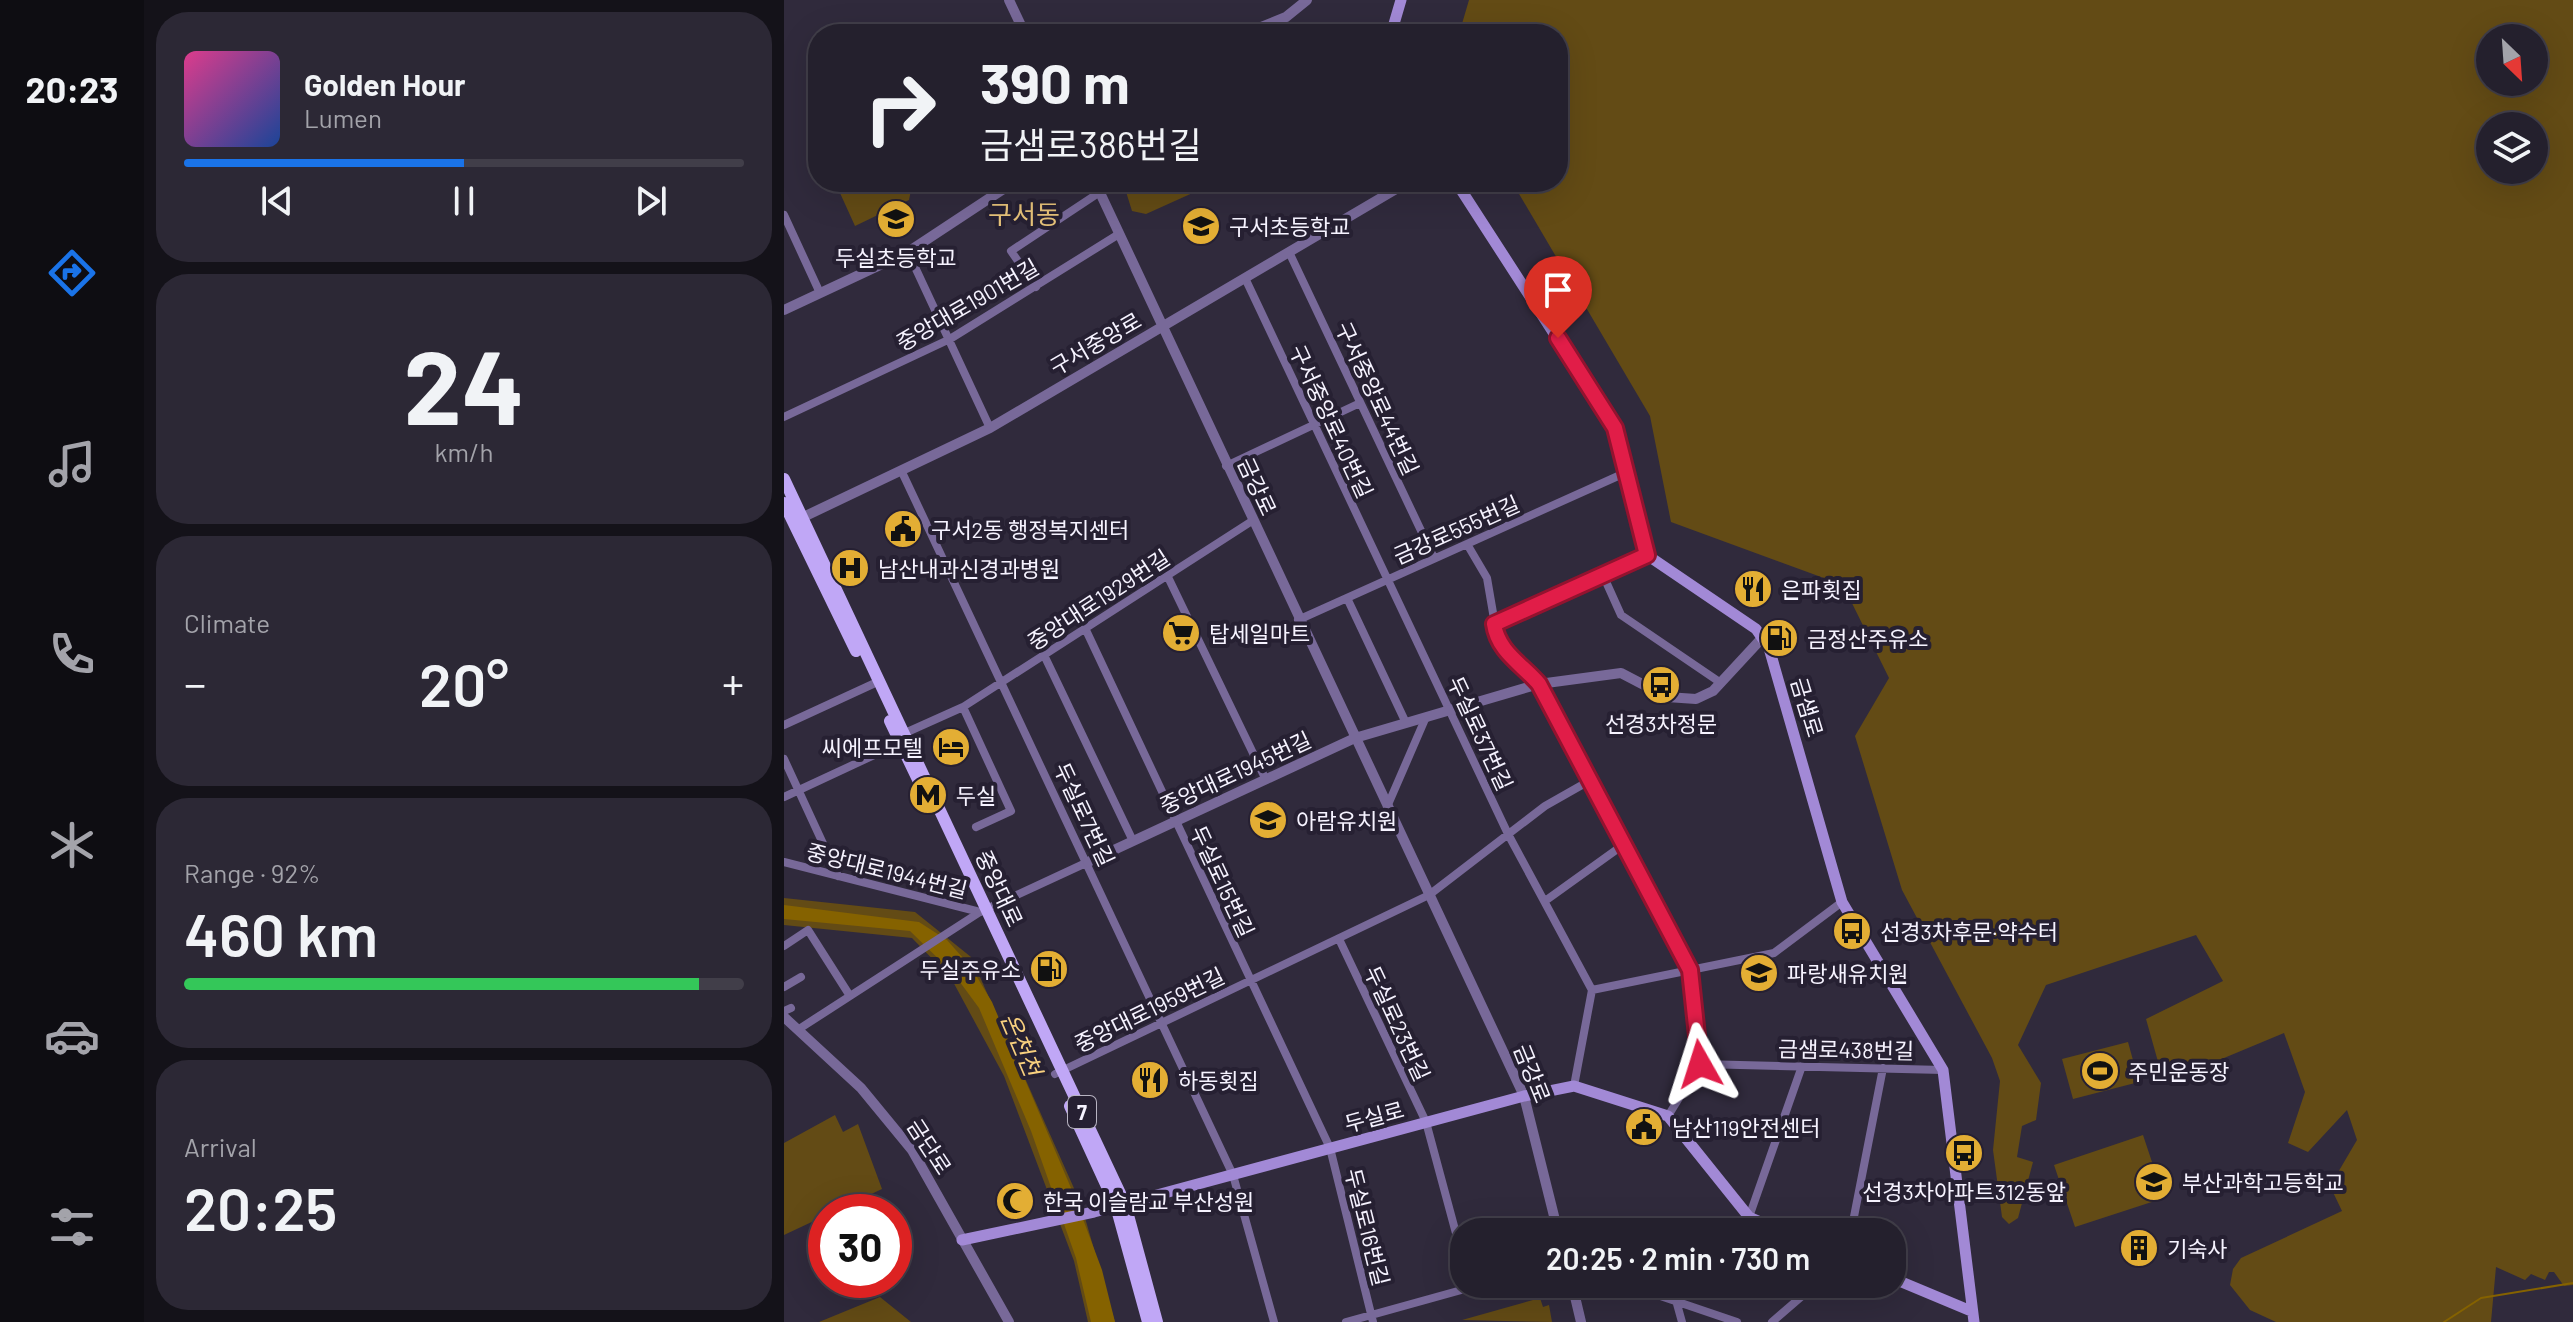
<!DOCTYPE html>
<html lang="en">
<head>
<meta charset="utf-8">
<style>
	:root { --surface:#24202d; --page:#2c2835; --text:#f1f3f6; --muted:#a3a3aa; --line:#413e49; --accent:#1a73e8 }
	body { margin:0; font-family:Barlow,"Noto Sans KR",sans-serif; background:var(--page); color:var(--text); height:100vh; display:flex; flex-direction:column; font-size:30px; white-space:nowrap }
	* { box-sizing:border-box; margin:0 }
	p { font-size:26px; color:var(--muted) }
	.icon { flex:none; width:44px; height:44px; fill:none; stroke:currentColor; stroke-width:2; stroke-linecap:round; stroke-linejoin:round }
	.map { position:relative; flex:1; overflow:hidden }
	.sheet { display:flex; flex-direction:column; gap:12px; padding:12px; background:#141219; width:640px }
	.sheet>* { flex:none }
	.guide { position:absolute; left:24px; top:24px; width:760px; height:168px; border-radius:32px; box-shadow:0 8px 32px #0002,0 0 0 2px var(--line); background:#24202d; color:var(--text); overflow:hidden }
	.needle { width:52px; rotate:155deg }
	.fabs { position:absolute; left:1692px; top:24px; display:grid; gap:16px }
	.fabs a { display:grid; place-items:center; width:72px; height:72px; border-radius:50%; background:var(--surface); box-shadow:0 8px 32px #0002,0 0 0 2px var(--line); font-size:40px }
	.speed { position:absolute; left:24px; top:1194px; display:flex; gap:16px; font-size:40px; font-weight:700; text-align:center }
	.speed>* { display:grid; place-content:center; width:104px; height:104px; border-radius:50%; background:var(--surface); box-shadow:0 8px 32px #0002,0 0 0 2px var(--line); line-height:1 }
	.speed .limit { border:12px solid #d22; background:#fff; color:#111 }
	.pin { position:absolute; display:grid; place-items:center; width:68px; height:68px; color:#fff; margin:-82px -34px; border-radius:50% 50% 50% 0; rotate:-45deg; box-shadow:0 0 8px #0007 }
	.pin .icon { rotate:45deg }
	.me { position:absolute; width:88px; margin:-44px; rotate:354deg; stroke-linejoin:round; filter:drop-shadow(0 0 6px #0008) }
	.turn { display:flex; align-items:center; gap:28px; height:168px; padding:0 40px; font-size:36px }
	.turn .icon { width:104px; height:104px; stroke-width:2.5 }
	.turn b { display:block; font-size:56px; line-height:68px }
	.big { font-size:60px; font-weight:600; line-height:1.1 }
	.sheet .card { flex:1; display:flex; flex-direction:column; justify-content:center; gap:12px; min-width:0; padding:0 28px; border-radius:32px; background:var(--page) }
	.sheet .dial { align-items:center; gap:0 }
	.dial b { font-size:104px; line-height:1 }
	.song { display:flex; align-items:center; gap:24px }
	.cover { width:96px; height:96px; border-radius:12px; background:linear-gradient(135deg,hsl(330 70% 55%),hsl(220 70% 35%)) }
	.played { height:8px; border-radius:4px; background:linear-gradient(90deg,var(--accent) 50%,var(--line) 50%) }
	.keys { display:flex; justify-content:space-around; direction:ltr }
	.heat { display:flex; justify-content:space-between; align-items:center; font-size:44px; direction:ltr }
	.charge { height:12px; border-radius:6px; background:linear-gradient(90deg,#34c759 92%,var(--line) 0) }
	.trip { position:absolute; left:666px; top:1218px; width:456px; height:80px; border-radius:32px; background:var(--surface); box-shadow:0 8px 32px #0002,0 0 0 2px var(--line); font-weight:600; line-height:80px; text-align:center }
	main { display:flex; flex:1; min-height:0 }
	.menu { display:flex; flex-direction:column; width:144px; justify-content:space-around; align-items:center; background:#0e0d12; color:var(--muted) }
	.menu .icon { width:56px; height:56px }
	.menu .current { color:var(--accent) }
	.menu b { font-size:36px; color:var(--text) }
	.map>svg:first-child { display:block }
</style>
</head>
<body>
<main>
<nav class="menu">
<b>20:23</b>
<svg class="icon current" aria-label="directions" viewBox="0 0 24 24"><path d="M12 3l9 9-9 9-9-9zM9 14v-3h6M13 9l2 2-2 2"/></svg>
<svg class="icon" aria-label="music" viewBox="0 0 24 24"><path d="M9 18V5l10-2v13"/><circle cx="6" cy="18" r="3"/><circle cx="16" cy="16" r="3"/></svg>
<svg class="icon" aria-label="phone" viewBox="0 0 24 24"><path d="M5 4h4l2 5-3 2q2 4 5 5l2-3 5 2v4C11 20 4 13 5 4z"/></svg>
<svg class="icon" aria-label="climate" viewBox="0 0 24 24"><path d="M12 3v18M4 7l16 10M4 17L20 7"/></svg>
<svg class="icon" aria-label="car" viewBox="0 0 24 24"><path d="M5 17H2v-5l4-1 3-4h7l3 4 3 1v5h-3M9 17h6M6 11h13"/><circle cx="7" cy="17" r="2"/><circle cx="17" cy="17" r="2"/></svg>
<svg class="icon" aria-label="filters" viewBox="0 0 24 24"><path d="M4 7h16M4 17h16"/><circle cx="9" cy="7" r="2"/><circle cx="15" cy="17" r="2"/></svg>
</nav>
<section class="sheet">
<div class="card">
<div class="song"><i class="cover"></i><div><b>Golden Hour</b><p>Lumen</p></div></div>
<div class="played"></div>
<div class="keys"><svg class="icon" aria-label="previous" viewBox="0 0 24 24"><path d="M18 5L8 12l10 7zM5 5v14"/></svg><svg class="icon" aria-label="pause" viewBox="0 0 24 24"><path d="M8 5v14M16 5v14"/></svg><svg class="icon" aria-label="next" viewBox="0 0 24 24"><path d="M6 5l10 7-10 7zM19 5v14"/></svg></div>
</div>
<div class="card dial"><b>24</b><p>km/h</p></div>
<div class="card"><p>Climate</p>
<div class="heat"><a>−</a><b class="big">20°</b><a>+</a></div>
</div>
<div class="card"><p>Range · 92%</p><b class="big">460 km</b><div class="charge"></div></div>
<div class="card"><p>Arrival</p><b class="big">20:25</b></div>
</section>
<div class="map">
<svg width="1789" height="1322" viewBox="0 0 1789 1322">
	<rect width="100%" height="100%" fill="#302a3c"/>
	<path fill="#634b15" fill-rule="evenodd" d="M685,0H1789V1285L1780,1286L1770,1272H1765L1761,1280L1747,1274L1741,1280L1712,1267L1707,1322H1492L1466,1310L1446,1285L1449,1269L1457,1258L1558,1211L1546,1186L1573,1140L1563,1110L1524,1152L1504,1143L1521,1092L1500,1033L1380,1083L1362,1019L1439,981L1412,935L1262,985L1234,1045L1257,1083L1252,1120L1238,1126L1233,1157L1249,1162L1234,1218L1225,1224L1218,1217L1209,1150L1216,1081L1208,1058L1118,890L1071,736L1105,678L1059,585L887,522L866,416L728,182H774V34H675ZM1706,38H1750V82H1706ZM1706,126H1750V170H1706Z
		M51,182H124L127,190L125,200L71,226Z
		M339,182H433L362,214L348,211Z
		M0,898L131,912L187,957L297,1204L331,1322H304L290,1261L220,1076L167,978L128,938L0,925Z
		M1344,1042L1355,1082L1289,1099L1278,1059Z
		M51,1115L59,1132L74,1124L98,1189L0,1235V1143Z
		M1359,1135L1380,1198L1291,1227L1270,1165Z
		M96,1297L127,1322H35Z
		M756,1298L759,1307L765,1305L768,1322L678,1320Z"/>
	<path fill="#856200" d="M0,905L135,922L163,940L187,967L208,1002L290,1195L318,1270L331,1322H307L292,1258L247,1131L195,1008L170,974L126,931L0,919Z"/>
	<g fill="none" stroke-linecap="round" stroke-linejoin="round">
		<path stroke="#856200" stroke-width="2" d="M1660,1322L1697,1298L1789,1283"/>
		<path stroke="#786999" stroke-width="8" d="M0,215L36,293
			M124,252L206,428
			M505,252L650,558
			M461,278L724,834L808,990L790,1086
			M252,287L227,251L316,192
			M0,417L166,339L335,234
			M442,466L576,403
			M117,470L449,1175L490,1322
			M683,544L703,578L714,642L755,684L906,970L916,1064L884,1116
			M383,575L482,780
			M819,575L837,615L937,683
			M563,598L622,723
			M514,620L843,472
			M710,624L863,555
			M301,628L546,1148L589,1322
			M260,655L349,841
			M179,707L227,811L192,827
			M0,725L89,684
			M121,733L179,707L468,521
			M0,759L54,876
			M0,797L116,743
			M603,807L642,717
			M0,862L196,912
			M761,901L839,845
			M555,939L642,1122L680,1263
			M0,946L24,930L66,996
			M0,987L17,977
			M808,990L990,953L1058,902
			M0,1011L7,1008
			M15,1029L196,912L304,862
			M916,1064L1159,1070
			M271,1074L645,895L761,806L805,781
			M937,1232L965,1217L1018,1066
			M1067,1232L1099,1068
			M841,1284L953,1322
			M1001,1284L1022,1292
			M893,1304L898,1322
			M562,1322L699,1284
			M988,1322L1032,1284"/>
		<path stroke="#786999" stroke-width="10" d="M225,0L241,34
			M460,34L502,17L523,0
			M311,182L740,1096L774,1232
			M0,310L124,252L230,182
			M11,521L206,428L624,182
			M304,862L571,738L755,684L837,673L883,697L912,699L929,691L979,637
			M0,1017L77,1088L128,1150L225,1322
			M788,1284L797,1322"/>
		<path stroke="#a289d6" stroke-width="11" d="M607,34L617,0
			M672,182L831,428L863,555L972,629L985,648L1058,902L1159,1070L1190,1322
			M178,1240L310,1212L740,1096L790,1086L884,1116L965,1217L999,1232
			M1108,1278L1187,1311"/>
		<path stroke="#c0a7f6" stroke-width="12" d="M0,479L341,1204L373,1322
			M0,503L72,651
			M106,721L138,788
			M286,1106L332,1206L364,1322"/>
	</g>
	<g fill="none" stroke-linecap="round" stroke-linejoin="round">
		<g stroke="#92132f" stroke-width="20">
			<path id="route" d="M774,338L831,428L863,555L710,624C714,652 738,664 755,684L906,970L916,1064"/>
		</g>
		<use href="#route" stroke="#e11d48" stroke-width="14"/>
	</g>
	<defs>
		<g id="school-disc" transform="scale(2)"><circle r="9.5" fill="#e3ae34" stroke="#262032"/><path d="M0-5L7-2L0 1L-7-2ZM-4 1L0 2.5L4 1V4Q0 6-4 4Z" fill="#111"/></g>
		<g id="civic-disc" transform="scale(2)"><circle r="9.5" fill="#e3ae34" stroke="#262032"/><path d="M-.6-6.5H3V-4.5H.6V-3L4-1V1h2V6H-6V1h2V-1L-.6-3ZM-1.2 2.5V6h2.4V2.5Z" fill="#111"/></g>
		<g id="hospital-disc" transform="scale(2)"><circle r="9.5" fill="#e3ae34" stroke="#262032"/><path d="M-5-5h3v3.5h4V-5h3V5h-3V1.5h-4V5h-3Z" fill="#111"/></g>
		<g id="restaurant-disc" transform="scale(2)"><circle r="9.5" fill="#e3ae34" stroke="#262032"/><path d="M-5-6h1v4h1v-4h1v4h1v-4h1v5L-1.5 .5V6h-2V.5L-5-1ZM5-6V6H3V1.5H1.5Q1.5-4 5-6Z" fill="#111"/></g>
		<g id="supermarket-disc" transform="scale(2)"><circle r="9.5" fill="#e3ae34" stroke="#262032"/><path d="M-6-5.5h2.5l.6 2H6L4.5 2H-2.5L-4.4-4H-6ZM-1.5 3.2a1.3 1.3 0 1 0 .1 0ZM3 3.2a1.3 1.3 0 1 0 .1 0Z" fill="#111"/></g>
		<g id="fuel-disc" transform="scale(2)"><circle r="9.5" fill="#e3ae34" stroke="#262032"/><path d="M-5.5-6h7V0h2V4h1.3V-2.5L3-4.5l.8-.8L6-3V5H2.5V1h-1V6h-7ZM-4.2-4.7v3.2H.2V-4.7Z" fill="#111"/></g>
		<g id="bus-disc" transform="scale(2)"><circle r="9.5" fill="#e3ae34" stroke="#262032"/><path d="M-5-6H5V4H4V6H2V4H-2V6H-4V4H-5ZM-3.5-4V0h7V-4ZM-3.5 1.2v1.5H-2V1.2ZM2 1.2v1.5H3.5V1.2Z" fill="#111"/></g>
		<g id="hotel-disc" transform="scale(2)"><circle r="9.5" fill="#e3ae34" stroke="#262032"/><path d="M-6-4.5h1.5V1H6V5H4.5V3h-9V5H-6ZM-4 0a1.8 1.8 0 1 1 3.6 0ZM.5 0V-2.5h3Q6-2.5 6 0Z" fill="#111"/></g>
		<g id="metro-disc" transform="scale(2)"><circle r="9.5" fill="#e3ae34" stroke="#262032"/><path d="M-5.5 5V-5H-3L0 0L3-5H5.5V5H3V-.5L0 4L-3-.5V5Z" fill="#111"/></g>
		<g id="stadium-disc" transform="scale(2)"><circle r="9.5" fill="#e3ae34" stroke="#262032"/><path d="M0-5a6.5 5 0 1 0 0 10a6.5 5 0 1 0 0-10ZM-3.5-1.8h7v3.6h-7Z" fill="#111"/></g>
		<g id="mosque-disc" transform="scale(2)"><circle r="9.5" fill="#e3ae34" stroke="#262032"/><path d="M3.5-4.9A6 6 0 1 0 3.5 4.9A5 5 0 1 1 3.5-4.9Z" fill="#111"/></g>
		<g id="building-disc" transform="scale(2)"><circle r="9.5" fill="#e3ae34" stroke="#262032"/><path d="M-4-6H4V6H1V3H-1V6H-4ZM-2.5-4.3h1.7v1.8h-1.7ZM.8-4.3h1.7v1.8H.8ZM-2.5-1h1.7V.8h-1.7ZM.8-1h1.7V.8H.8Z" fill="#111"/></g>
	</defs>
	<g fill-rule="evenodd">
		<use href="#school-disc" x="112" y="219"/>
		<use href="#school-disc" x="417" y="226"/>
		<use href="#civic-disc" x="119" y="529"/>
		<use href="#hospital-disc" x="66" y="568"/>
		<use href="#restaurant-disc" x="969" y="589"/>
		<use href="#supermarket-disc" x="397" y="633"/>
		<use href="#fuel-disc" x="995" y="638"/>
		<use href="#bus-disc" x="877" y="685"/>
		<use href="#hotel-disc" x="167" y="747"/>
		<use href="#metro-disc" x="144" y="795"/>
		<use href="#school-disc" x="484" y="820"/>
		<use href="#bus-disc" x="1068" y="931"/>
		<use href="#fuel-disc" x="265" y="969"/>
		<use href="#school-disc" x="975" y="973"/>
		<use href="#stadium-disc" x="1316" y="1071"/>
		<use href="#restaurant-disc" x="366" y="1080"/>
		<use href="#civic-disc" x="860" y="1127"/>
		<use href="#bus-disc" x="1180" y="1153"/>
		<use href="#school-disc" x="1370" y="1182"/>
		<use href="#mosque-disc" x="231" y="1201"/>
		<use href="#building-disc" x="1355" y="1248"/>
	</g>
	<g text-anchor="middle" dominant-baseline="central" stroke-width="8" stroke-linejoin="round" paint-order="stroke">
		<rect fill="#262032" stroke="#b8b4c2" stroke-width="2" x="284" y="1096" width="28" height="32" rx="6"/>
		<g font-size="20" font-weight="bold" fill="#f6f3ff">
			<text x="298" y="1112">7</text>
		</g>
		<g font-size="22" fill="#f6f3ff" stroke="#262032" text-anchor="start">
			<text x="445" y="226">구서초등학교</text>
			<text x="112" y="257" text-anchor="middle">두실초등학교</text>
			<text x="147" y="529">구서2동 행정복지센터</text>
			<text x="94" y="568">남산내과신경과병원</text>
			<text x="997" y="589">은파횟집</text>
			<text x="425" y="633">탑세일마트</text>
			<text x="1023" y="638">금정산주유소</text>
			<text x="877" y="723" text-anchor="middle">선경3차정문</text>
			<text x="139" y="747" text-anchor="end">씨에프모텔</text>
			<text x="172" y="795">두실</text>
			<text x="512" y="820">아람유치원</text>
			<text x="1096" y="931">선경3차후문·약수터</text>
			<text x="237" y="969" text-anchor="end">두실주유소</text>
			<text x="1003" y="973">파랑새유치원</text>
			<text x="1344" y="1071">주민운동장</text>
			<text x="394" y="1080">하동횟집</text>
			<text x="888" y="1127">남산119안전센터</text>
			<text x="1398" y="1182">부산과학고등학교</text>
			<text x="1180" y="1191" text-anchor="middle">선경3차아파트312동앞</text>
			<text x="259" y="1201">한국 이슬람교 부산성원</text>
			<text x="1383" y="1248">기숙사</text>
		</g>
		<g font-size="22" fill="#f6f3ff" stroke="#262032">
			<text transform="translate(183 304) rotate(-30)">중앙대로1901번길</text>
			<text transform="translate(311 343) rotate(-30)">구서중앙로</text>
			<text transform="translate(594 398) rotate(65)">구서중앙로44번길</text>
			<text transform="translate(548 421) rotate(65)">구서중앙로40번길</text>
			<text transform="translate(474 486) rotate(65)">금강로</text>
			<text transform="translate(672 529) rotate(-24)">금강로555번길</text>
			<text transform="translate(314 599) rotate(-33)">중앙대로1929번길</text>
			<text transform="translate(1024 707) rotate(73)">금샘로</text>
			<text transform="translate(697 733) rotate(65)">두실로37번길</text>
			<text transform="translate(451 772) rotate(-25)">중앙대로1945번길</text>
			<text transform="translate(301 814) rotate(65)">두실로7번길</text>
			<text transform="translate(103 870) rotate(14)">중앙대로1944번길</text>
			<text transform="translate(439 881) rotate(65)">두실로15번길</text>
			<text transform="translate(216 888) rotate(65)">중앙대로</text>
			<text transform="translate(365 1009) rotate(-26)">중앙대로1959번길</text>
			<text transform="translate(614 1023) rotate(65)">두실로23번길</text>
			<text transform="translate(1062 1049) rotate(1)">금샘로438번길</text>
			<text transform="translate(749 1073) rotate(68)">금강로</text>
			<text transform="translate(590 1116) rotate(-15)">두실로</text>
			<text transform="translate(146 1146) rotate(57)">금단로</text>
			<text transform="translate(584 1227) rotate(76)">두실로16번길</text>
		</g>
		<g font-size="24" font-style="italic" fill="#f8d07f" stroke="#262032">
			<text transform="translate(238 1044) rotate(67)">온천천</text>
		</g>
		<g font-size="26" fill="#e6c279" stroke="#262032">
			<text x="240" y="213">구서동</text>
		</g>
	</g>
</svg>
<div class="fabs">
<a><svg class="needle" viewBox="-14 -14 28 28"><path d="M0-13l5 13h-10z" fill="#e53935"/><path d="M0 13l5-13h-10z" fill="#a3a3aa"/></svg></a>
<a><svg class="icon" aria-label="layers" viewBox="0 0 24 24"><path d="M12 4l9 5-9 5-9-5zM3 14l9 5 9-5"/></svg></a>
</div>
<div class="speed"><div class="limit">30</div></div>
<div class="pin" style="left:774px;top:338px;background:#d93025"><svg class="icon" aria-label="arrive" viewBox="0 0 24 24"><path d="M6 21V4h12l-3 4 3 4H6"/></svg></div>
<svg class="me" style="left:916px;top:1064px" viewBox="-20 -20 40 40"><path d="M0-17L14 15 0 8-14 15z" fill="#e11d48" stroke="#fff" stroke-width="4"/></svg>
<div class="trip">20:25 · 2 min · 730 m</div>
<div class="guide">
<div class="turn"><svg class="icon" aria-label="right" viewBox="0 0 24 24"><path d="M7 20v-9h11M14 6l5 5-5 5"/></svg><div><b>390 m</b>금샘로386번길</div></div>
</div>
</div>
</main>
</body>
</html>
